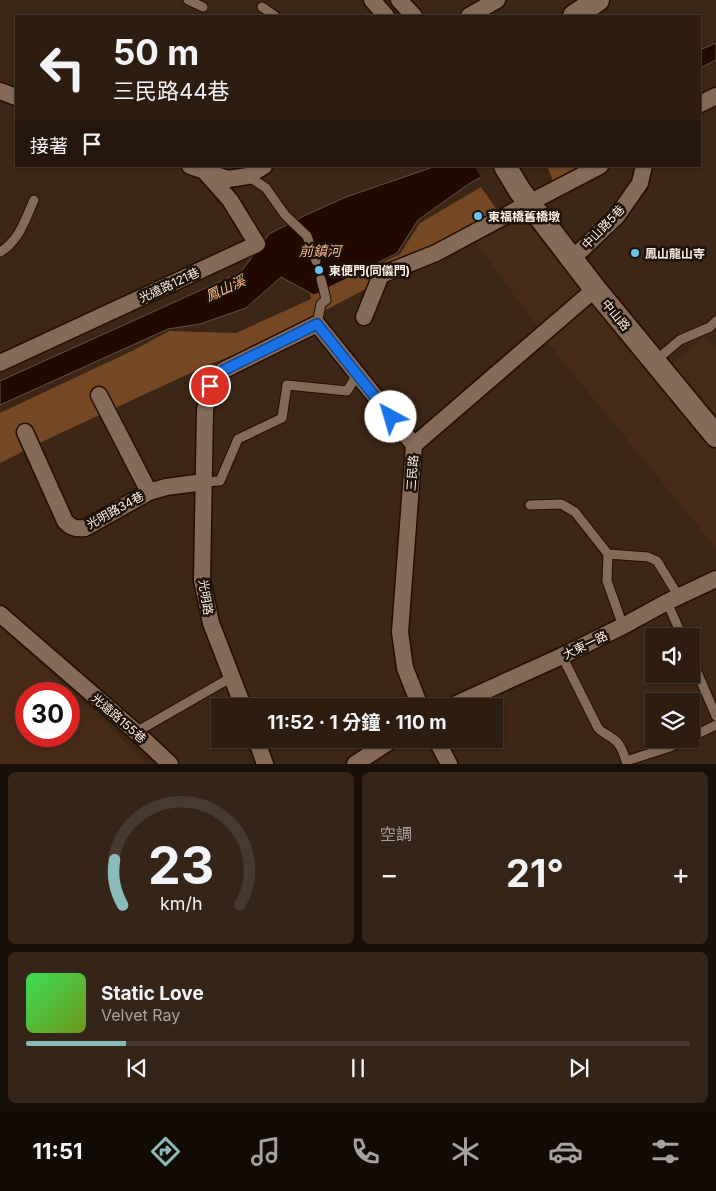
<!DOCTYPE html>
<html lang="zh-TW">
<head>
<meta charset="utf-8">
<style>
	:root { --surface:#2d1c10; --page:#352519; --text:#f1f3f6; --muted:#a7a19f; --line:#483a30; --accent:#8bbbb9 }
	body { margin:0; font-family:Inter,"Noto Sans TC",sans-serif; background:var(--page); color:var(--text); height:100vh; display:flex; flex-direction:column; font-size:19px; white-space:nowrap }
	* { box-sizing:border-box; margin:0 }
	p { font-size:16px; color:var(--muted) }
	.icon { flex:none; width:28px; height:28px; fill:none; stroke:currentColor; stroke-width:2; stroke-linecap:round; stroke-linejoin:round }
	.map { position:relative; height:764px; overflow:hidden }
	.details { display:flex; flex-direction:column; gap:8px; padding:8px; background:#190f09; flex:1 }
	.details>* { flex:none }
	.guide { position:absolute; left:15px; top:15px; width:686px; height:152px; border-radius:0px; box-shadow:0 1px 4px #0004,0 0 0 1px var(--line); background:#2d1c10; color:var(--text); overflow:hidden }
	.buttons { position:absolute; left:645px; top:628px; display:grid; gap:10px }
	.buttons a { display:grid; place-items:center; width:55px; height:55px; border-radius:0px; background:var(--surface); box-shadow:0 1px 4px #0004,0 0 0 1px var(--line); font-size:25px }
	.speed { position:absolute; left:15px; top:682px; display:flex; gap:10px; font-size:25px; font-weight:700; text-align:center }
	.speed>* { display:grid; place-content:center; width:65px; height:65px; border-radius:50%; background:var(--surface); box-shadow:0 1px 4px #0004,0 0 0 1px var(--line); line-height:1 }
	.speed .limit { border:8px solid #d22; background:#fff; color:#111 }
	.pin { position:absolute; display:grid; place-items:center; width:42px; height:42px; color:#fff; margin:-21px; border:2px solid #fff; border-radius:50%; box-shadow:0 1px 5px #0007 }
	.me { position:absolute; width:55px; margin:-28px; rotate:321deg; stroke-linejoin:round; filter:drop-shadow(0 0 4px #0008) }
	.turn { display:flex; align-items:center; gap:18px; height:105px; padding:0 15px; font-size:22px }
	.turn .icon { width:65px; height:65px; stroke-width:2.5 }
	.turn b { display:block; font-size:35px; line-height:42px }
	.then { display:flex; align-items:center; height:48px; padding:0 15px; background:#0003; gap:10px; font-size:19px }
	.big { font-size:38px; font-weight:700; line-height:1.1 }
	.details .card { flex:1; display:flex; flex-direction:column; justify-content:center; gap:8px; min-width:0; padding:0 18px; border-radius:8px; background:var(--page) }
	.details .dial { align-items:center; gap:0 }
	.dial svg { height:130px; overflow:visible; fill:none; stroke:var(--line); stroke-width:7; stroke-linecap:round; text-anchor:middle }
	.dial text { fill:var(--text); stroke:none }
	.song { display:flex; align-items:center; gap:15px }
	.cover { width:60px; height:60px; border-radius:8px; background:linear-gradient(135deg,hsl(130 70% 55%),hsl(80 70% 35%)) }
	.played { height:5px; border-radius:2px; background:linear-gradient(90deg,var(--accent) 15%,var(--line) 15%) }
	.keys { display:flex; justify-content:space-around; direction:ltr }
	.heat { display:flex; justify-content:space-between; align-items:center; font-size:28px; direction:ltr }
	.details .tiles { flex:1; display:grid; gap:8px; grid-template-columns:1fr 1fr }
	.card:last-child { grid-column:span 2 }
	.trip { position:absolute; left:211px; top:698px; width:292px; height:50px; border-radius:0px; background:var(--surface); box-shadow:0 1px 4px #0004,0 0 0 1px var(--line); font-weight:700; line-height:50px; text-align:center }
	.tabs { display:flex; height:80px; justify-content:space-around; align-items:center; background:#120b06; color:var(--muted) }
	.tabs .icon { width:35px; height:35px }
	.tabs .current { color:var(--accent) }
	.tabs b { font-size:22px; color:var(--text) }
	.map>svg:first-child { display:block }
</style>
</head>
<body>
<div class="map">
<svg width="716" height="764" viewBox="0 0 716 764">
	<rect width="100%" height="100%" fill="#3c2616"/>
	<path fill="#472b16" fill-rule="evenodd" d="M524,220L655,380L705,336L716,348V548L560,358L475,241Z
		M0,626L107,725L148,763H0ZM26,694H69V736H26Z"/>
	<path fill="#764723" d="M547,166H588L554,183Z
		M481,187L499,213L398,272L259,345L206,366L52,437L0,463V413L134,350L169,331L236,333L311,299L308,285L354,239L361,273L400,254L420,223Z"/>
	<path fill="#220900" stroke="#644e44" d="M716,43V60L700,68V50Z
		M436,166H502L470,183L418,220L397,253L314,295L281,277L246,308L200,324L168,329L0,405V381L241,272L269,234L306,215L346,197Z"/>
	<path fill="#3c2616" d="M474,166H504L503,168L482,179Z"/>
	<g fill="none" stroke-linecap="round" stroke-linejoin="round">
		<g stroke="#230e01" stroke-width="11">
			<path id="service" d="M188,0L203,7
				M262,7L275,16
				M248,176L266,188L285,215L307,236L316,261
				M0,252C19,241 25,220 34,200
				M317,324L321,304L326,300L325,295L321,279
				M655,361L680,340L710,327L716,321
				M204,482L220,481L238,439L282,418L287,385L347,391L357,375
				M530,505L561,504L575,512L608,554L607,581L623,626
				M608,554L648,557L657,561L679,597
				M667,602L682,636
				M562,656L598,728C602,733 607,734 612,738C621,743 624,755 627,764
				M691,658L716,716
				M136,732L232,677
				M691,737L716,725
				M626,761L670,747L687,739"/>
		</g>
		<g stroke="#230e01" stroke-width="19">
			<path id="minor" d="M372,0L386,16
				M399,0L414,16
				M469,16L497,0
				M0,91L16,97
				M700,104L716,96
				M190,166L228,179L248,176L264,166
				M572,259L617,216L640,183L644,166
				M364,317L381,275L436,253L529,203L600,166
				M0,363L257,244L230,200L206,173
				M99,395L149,492
				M25,432L65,521C71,528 76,529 85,528L149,492L166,487L204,482
				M0,614L136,732L170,764
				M243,706L211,623L202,580L205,410L210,386L224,370L317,324L414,445
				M420,706L405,668L400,632L414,445L595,289
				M452,706L562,656L623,626L667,602L716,579
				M256,739L265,764
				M436,739L449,764
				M355,764L393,739"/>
		</g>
		<g stroke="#230e01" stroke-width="25">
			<path id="secondary" d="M574,16L598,0
				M505,166L520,191L595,289L716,436"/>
		</g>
		<use href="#service" stroke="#856a58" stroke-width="9"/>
		<use href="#minor" stroke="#856a58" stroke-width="16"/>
		<use href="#secondary" stroke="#856a58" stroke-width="22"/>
	</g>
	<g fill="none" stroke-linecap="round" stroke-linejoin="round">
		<g stroke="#114b97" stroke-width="12">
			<path id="route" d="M210,386L224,370L317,324L391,417"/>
		</g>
		<use href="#route" stroke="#1a73e8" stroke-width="9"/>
	</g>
	<g fill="#6ac3f1" stroke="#1c120b" stroke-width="2">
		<circle cx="478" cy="216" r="5"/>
		<circle cx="635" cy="253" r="5"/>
		<circle cx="319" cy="270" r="5"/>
	</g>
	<g text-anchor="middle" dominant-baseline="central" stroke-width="5" stroke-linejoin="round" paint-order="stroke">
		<g font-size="12" font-weight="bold" fill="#feefe4" stroke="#1c120b" text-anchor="start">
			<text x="488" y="216">東福橋舊橋墩</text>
			<text x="645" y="253">鳳山龍山寺</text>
			<text x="329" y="270">東便門(同儀門)</text>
		</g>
		<g font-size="12" fill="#feefe4" stroke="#1c120b">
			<text transform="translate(603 227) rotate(-46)">中山路5巷</text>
			<text transform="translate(169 285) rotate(-25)">光遠路121巷</text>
			<text transform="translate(616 315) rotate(50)">中山路</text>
			<text transform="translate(412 473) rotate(-86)">三民路</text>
			<text transform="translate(115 510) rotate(-29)">光明路34巷</text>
			<text transform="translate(206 597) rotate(81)">光明路</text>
			<text transform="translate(585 645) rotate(-26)">大東一路</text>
			<text transform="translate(119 718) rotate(41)">光遠路155巷</text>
		</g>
		<g font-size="14" font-style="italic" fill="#f8b789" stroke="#1c120b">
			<text x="320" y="250">前鎮河</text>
			<text transform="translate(225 288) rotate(-25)">鳳山溪</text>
		</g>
	</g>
</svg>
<div class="buttons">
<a><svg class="icon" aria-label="sound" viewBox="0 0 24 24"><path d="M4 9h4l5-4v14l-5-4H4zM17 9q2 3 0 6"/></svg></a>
<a><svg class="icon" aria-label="layers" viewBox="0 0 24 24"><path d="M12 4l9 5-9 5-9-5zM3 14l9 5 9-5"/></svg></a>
</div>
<div class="speed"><div class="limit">30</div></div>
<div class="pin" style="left:210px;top:386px;background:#d93025"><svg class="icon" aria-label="arrive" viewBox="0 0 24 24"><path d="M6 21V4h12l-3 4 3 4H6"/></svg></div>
<svg class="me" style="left:391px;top:417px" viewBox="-20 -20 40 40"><circle r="19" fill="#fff"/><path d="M0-13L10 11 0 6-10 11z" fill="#1a73e8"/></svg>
<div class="trip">11:52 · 1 分鐘 · 110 m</div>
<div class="guide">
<div class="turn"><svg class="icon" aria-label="left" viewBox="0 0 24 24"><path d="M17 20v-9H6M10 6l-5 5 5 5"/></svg><div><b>50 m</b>三民路44巷</div></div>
<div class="then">接著<svg class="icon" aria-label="arrive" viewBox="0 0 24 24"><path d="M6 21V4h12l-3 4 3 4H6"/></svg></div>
</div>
</div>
<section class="details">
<div class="tiles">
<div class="card dial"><svg viewBox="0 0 100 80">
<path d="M14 69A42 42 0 1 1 86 69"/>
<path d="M14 69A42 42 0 0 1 9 41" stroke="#8bbbb9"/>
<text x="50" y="56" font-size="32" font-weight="700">23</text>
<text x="50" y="72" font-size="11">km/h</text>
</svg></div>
<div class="card"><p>空調</p>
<div class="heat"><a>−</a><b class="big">21°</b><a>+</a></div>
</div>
<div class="card">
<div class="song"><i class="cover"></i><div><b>Static Love</b><p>Velvet Ray</p></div></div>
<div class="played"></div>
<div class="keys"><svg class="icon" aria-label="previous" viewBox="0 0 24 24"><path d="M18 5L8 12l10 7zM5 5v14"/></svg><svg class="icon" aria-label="pause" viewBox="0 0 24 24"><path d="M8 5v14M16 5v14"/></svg><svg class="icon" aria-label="next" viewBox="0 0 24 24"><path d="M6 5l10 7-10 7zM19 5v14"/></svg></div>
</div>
</div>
</section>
<nav class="tabs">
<b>11:51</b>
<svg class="icon current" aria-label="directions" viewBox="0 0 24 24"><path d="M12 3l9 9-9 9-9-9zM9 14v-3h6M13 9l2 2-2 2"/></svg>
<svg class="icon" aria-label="music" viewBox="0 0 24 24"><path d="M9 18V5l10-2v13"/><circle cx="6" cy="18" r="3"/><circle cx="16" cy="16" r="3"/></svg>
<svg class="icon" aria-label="phone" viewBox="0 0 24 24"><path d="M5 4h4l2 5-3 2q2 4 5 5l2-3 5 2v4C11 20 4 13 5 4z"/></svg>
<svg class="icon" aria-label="climate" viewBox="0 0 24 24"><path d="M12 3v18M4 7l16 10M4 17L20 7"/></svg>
<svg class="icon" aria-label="car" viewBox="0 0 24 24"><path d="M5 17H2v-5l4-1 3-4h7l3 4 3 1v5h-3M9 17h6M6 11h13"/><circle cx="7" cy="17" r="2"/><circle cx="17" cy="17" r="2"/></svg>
<svg class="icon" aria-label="filters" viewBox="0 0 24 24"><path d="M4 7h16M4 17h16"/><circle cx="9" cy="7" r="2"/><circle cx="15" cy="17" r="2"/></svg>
</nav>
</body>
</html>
